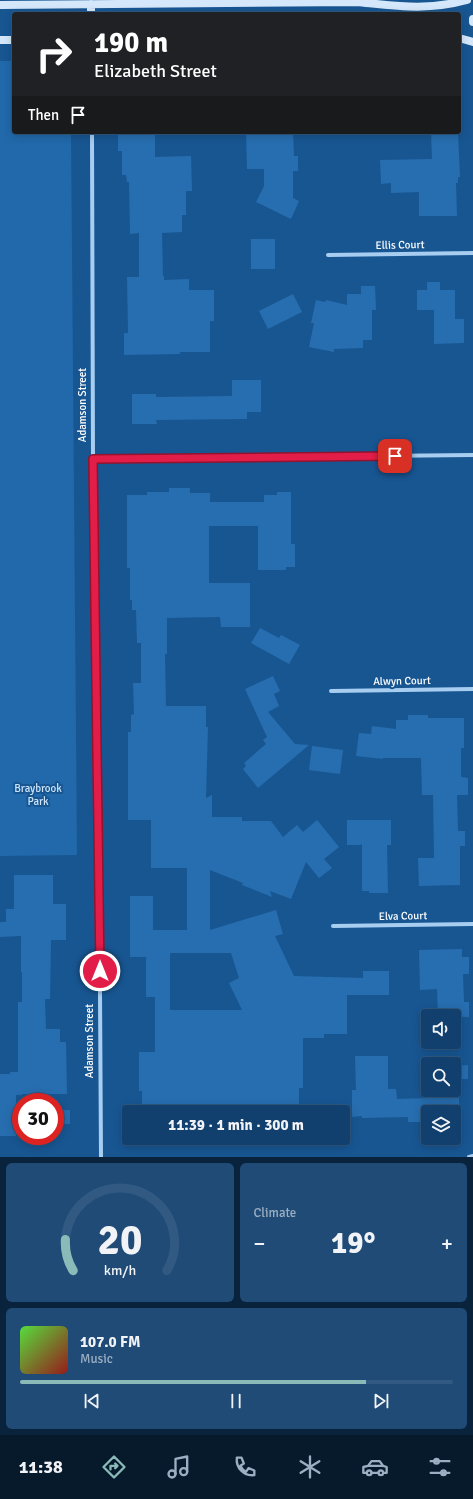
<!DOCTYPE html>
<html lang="en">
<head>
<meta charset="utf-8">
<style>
	:root { --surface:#12406e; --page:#1f4b76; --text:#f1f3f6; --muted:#9cafc2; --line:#315981; --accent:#8bbbb9 }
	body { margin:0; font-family:Signika,sans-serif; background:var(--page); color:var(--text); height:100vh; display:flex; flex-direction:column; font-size:15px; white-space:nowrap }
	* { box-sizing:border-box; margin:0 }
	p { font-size:13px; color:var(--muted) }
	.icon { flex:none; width:22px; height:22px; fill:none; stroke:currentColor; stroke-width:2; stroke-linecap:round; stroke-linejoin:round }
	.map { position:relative; height:1157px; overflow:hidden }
	.side { display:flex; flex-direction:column; gap:6px; padding:6px; background:#0a233c; flex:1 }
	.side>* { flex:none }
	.top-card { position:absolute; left:12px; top:12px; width:449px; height:122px; border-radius:4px; box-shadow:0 2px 10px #0003,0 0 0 1px var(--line); background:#202124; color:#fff; overflow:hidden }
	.controls { position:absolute; left:421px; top:1009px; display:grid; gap:8px }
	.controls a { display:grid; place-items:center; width:40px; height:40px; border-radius:4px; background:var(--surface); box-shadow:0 2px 10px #0003,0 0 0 1px var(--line); font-size:20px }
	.speed { position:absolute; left:12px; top:1093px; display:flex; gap:8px; font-size:20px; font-weight:700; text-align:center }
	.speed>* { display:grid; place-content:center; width:52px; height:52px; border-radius:50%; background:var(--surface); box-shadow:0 2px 10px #0003,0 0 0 1px var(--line); line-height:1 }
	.speed .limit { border:6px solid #d22; background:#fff; color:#111 }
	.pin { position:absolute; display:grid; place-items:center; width:34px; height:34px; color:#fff; margin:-17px; border-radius:8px; box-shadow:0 2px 6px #0006 }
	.me { position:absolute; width:44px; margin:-22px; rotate:0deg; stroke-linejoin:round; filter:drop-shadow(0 0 3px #0008) }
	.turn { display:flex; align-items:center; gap:14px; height:84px; padding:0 16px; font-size:18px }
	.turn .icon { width:52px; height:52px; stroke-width:2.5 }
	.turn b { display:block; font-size:28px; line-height:34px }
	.then { display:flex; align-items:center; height:38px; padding:0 16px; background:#0003; gap:8px; font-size:15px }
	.big { font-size:30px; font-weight:700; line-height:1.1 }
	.side .widget { flex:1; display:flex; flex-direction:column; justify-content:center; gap:6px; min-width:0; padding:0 14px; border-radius:6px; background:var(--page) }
	.side .dial { align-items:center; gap:0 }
	.dial svg { height:104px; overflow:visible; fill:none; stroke:var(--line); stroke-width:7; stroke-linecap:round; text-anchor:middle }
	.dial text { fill:var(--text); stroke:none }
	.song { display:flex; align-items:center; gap:12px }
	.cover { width:48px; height:48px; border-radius:6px; background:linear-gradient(135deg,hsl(110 70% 55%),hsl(0 70% 35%)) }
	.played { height:4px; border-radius:2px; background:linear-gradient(90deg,var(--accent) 80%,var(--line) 80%) }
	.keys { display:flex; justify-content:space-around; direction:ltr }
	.heat { display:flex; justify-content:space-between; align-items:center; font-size:22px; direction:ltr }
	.side .tiles { flex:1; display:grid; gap:6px; grid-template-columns:1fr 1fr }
	.widget:last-child { grid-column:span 2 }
	.trip { position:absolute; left:122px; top:1105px; width:228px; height:40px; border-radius:4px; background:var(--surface); box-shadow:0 2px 10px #0003,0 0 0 1px var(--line); font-weight:700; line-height:40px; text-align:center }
	.dock { display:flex; height:64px; justify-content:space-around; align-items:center; background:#071a2c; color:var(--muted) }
	.dock .icon { width:28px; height:28px }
	.dock .on { color:var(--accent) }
	.dock b { font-size:18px; color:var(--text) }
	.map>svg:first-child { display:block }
</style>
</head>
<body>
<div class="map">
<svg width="473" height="1157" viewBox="0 0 473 1157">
	<rect width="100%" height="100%" fill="#185692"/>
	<path fill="#2169ab" d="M0,61H14V132H71L77,855L0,856Z"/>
	<path fill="#276eb0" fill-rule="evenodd" d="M118,132H155V157L191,156L192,191H186V215H182V232L162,233L163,276H164V280L189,279V290H214V321H210V352H180V354L124,355V333H128L127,277H139V233L130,234L129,182H127L126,175H122V151H118Z
		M246,132H293L294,156H298V171H293V198L299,201L291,219L256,202L264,186V169H247Z
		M431,132H458L460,177H458V183H456L457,216H419V192L391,193V183L381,184L380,160L432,159Z
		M251,239H275V269H251Z
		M427,282H440V290H455V319H464V343L434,344V310H417V290H427Z
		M361,286H375L376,310H372V340H363V348L334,349V352L309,347L314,323H311L316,300L325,302L326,300L347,305V294H361Z
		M293,294L302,312L268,329L259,311Z
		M232,380H261V412H247V419L156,420L157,424H132V394H156V397L232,396Z
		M169,488H190V493H210V502H264V495H277V492H291V544H295V567H286V570H258V526H209V583H250V627H221L220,617L167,618V654H165L166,706H206V727H208L206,798L212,795V817H242V821H271L283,837L297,825L303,832L317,820L339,847L324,859L332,868L319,878L306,862L291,899L270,891L272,897L242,885L243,883L210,870V930L276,910L283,934L275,936L294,976L363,978V971H389V995H347V1034H324V1038H303V1088H299V1112H142V1091H139V1052H155V997H146V957H130V896H153V930H187V868H151V820H128V732H131V715L134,714L133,683H141V643H137L136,610H132V600H130V568H127V495H147V492H169ZM170,953H231L239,978L229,983L242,1010H170Z
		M260,628L279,638L281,635L300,645L289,664L251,643Z
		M273,676L280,691L274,694L279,706L268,712L295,744L309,745L258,788L243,769L246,766L244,763L266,744L263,740L267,737L245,689Z
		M408,715H428V718H464V748H461V777L468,778V795H457L458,831H465V846H460V885L419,886L418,858H434L433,795H422L421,758H383V759L356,756L359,733L371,734L372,726L396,729V720H408Z
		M312,746L343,750L340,774L309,770Z
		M347,820H391V845H387L388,893H369V891H362V844L360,845H347Z
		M14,875H53V904H66V940H51L50,999H45L46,1029H60V1042H66L67,1094H22V1095H16V1136H0V1074H10V1072H18V1002H22V972H21V936L0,937V922H6V909H14Z
		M462,949V957H469V974H463L464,1002H469V1017L438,1016L437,989L420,990L419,950Z
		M355,1056H388V1089H396L397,1099L459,1097V1121H454V1112H428V1122H408V1117L362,1118V1116L352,1117V1090H356Z
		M468,1065V1079H454V1066Z
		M55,1110H70V1124H55Z"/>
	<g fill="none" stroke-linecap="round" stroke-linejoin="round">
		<path stroke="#a7cdf0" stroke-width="4" d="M92,132L93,459L99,831L101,1157
			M328,255L473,253
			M93,459L473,455
			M331,691L473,689
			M333,926L473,924
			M469,1157L473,1156"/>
		<path stroke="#d5e8fb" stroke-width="8" d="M91,4V14
			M0,5L357,2C397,6 427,11 467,0
			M473,19V22
			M459,38L473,42
			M0,40H14"/>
	</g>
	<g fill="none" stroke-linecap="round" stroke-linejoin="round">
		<g stroke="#92132f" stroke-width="10">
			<path id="route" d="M100,971L93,459L395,456"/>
		</g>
		<use href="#route" stroke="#e11d48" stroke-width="7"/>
	</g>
	<g text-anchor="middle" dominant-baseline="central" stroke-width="4" stroke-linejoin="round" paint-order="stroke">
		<g font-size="11" fill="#fff" stroke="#185692">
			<text transform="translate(400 245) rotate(-1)">Ellis Court</text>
			<text transform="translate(82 405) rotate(-90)">Adamson Street</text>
			<text transform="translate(402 681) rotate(-1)">Alwyn Court</text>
			<text transform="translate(403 916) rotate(-1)">Elva Court</text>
			<text transform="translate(89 1041) rotate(-90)">Adamson Street</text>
		</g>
		<g font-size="11" fill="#cee6fb" stroke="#185692">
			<text x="38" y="788">Braybrook<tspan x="38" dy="13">Park</tspan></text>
		</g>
	</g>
</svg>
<div class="controls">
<a><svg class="icon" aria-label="sound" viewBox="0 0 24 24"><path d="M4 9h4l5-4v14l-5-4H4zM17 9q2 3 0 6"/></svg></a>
<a><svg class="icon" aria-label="search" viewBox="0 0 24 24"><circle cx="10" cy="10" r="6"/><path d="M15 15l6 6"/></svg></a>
<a><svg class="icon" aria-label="layers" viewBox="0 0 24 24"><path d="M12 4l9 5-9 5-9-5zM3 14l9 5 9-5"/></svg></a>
</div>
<div class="speed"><div class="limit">30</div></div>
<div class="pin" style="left:395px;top:456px;background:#d93025"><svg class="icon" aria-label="arrive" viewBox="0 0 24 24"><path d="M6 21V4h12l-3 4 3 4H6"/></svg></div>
<svg class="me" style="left:100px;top:971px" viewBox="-20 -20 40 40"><circle r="17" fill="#e11d48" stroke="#fff" stroke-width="3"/><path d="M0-11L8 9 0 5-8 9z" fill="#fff"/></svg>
<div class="trip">11:39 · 1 min · 300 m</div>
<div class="top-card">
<div class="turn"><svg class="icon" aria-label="right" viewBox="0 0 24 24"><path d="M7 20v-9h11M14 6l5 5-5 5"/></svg><div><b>190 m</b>Elizabeth Street</div></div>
<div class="then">Then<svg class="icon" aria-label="arrive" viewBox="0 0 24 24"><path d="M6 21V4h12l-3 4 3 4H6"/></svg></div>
</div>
</div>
<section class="side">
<div class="tiles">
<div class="widget dial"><svg viewBox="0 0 100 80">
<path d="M14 69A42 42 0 1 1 86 69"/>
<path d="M14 69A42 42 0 0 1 8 45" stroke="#8bbbb9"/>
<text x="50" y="56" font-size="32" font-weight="700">20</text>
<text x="50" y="72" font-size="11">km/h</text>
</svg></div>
<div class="widget"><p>Climate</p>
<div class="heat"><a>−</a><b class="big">19°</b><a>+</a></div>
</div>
<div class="widget">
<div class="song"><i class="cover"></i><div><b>107.0 FM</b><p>Music</p></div></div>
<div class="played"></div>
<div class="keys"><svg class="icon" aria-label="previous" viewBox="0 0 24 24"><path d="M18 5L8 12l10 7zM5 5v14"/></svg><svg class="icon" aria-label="pause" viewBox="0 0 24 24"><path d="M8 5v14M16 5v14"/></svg><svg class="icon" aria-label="next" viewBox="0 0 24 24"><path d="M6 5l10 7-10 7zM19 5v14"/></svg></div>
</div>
</div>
</section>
<nav class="dock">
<b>11:38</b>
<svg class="icon on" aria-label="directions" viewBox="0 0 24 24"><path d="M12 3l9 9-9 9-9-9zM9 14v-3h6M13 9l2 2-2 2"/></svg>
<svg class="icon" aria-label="music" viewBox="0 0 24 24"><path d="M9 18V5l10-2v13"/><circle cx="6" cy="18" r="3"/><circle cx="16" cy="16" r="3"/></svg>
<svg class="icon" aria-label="phone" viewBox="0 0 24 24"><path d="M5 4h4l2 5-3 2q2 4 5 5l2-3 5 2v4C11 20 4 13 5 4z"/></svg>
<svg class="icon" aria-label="climate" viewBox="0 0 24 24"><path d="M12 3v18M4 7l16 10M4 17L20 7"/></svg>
<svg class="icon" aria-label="car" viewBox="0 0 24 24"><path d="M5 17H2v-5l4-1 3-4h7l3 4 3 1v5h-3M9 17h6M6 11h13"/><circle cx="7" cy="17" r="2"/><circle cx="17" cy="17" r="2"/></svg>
<svg class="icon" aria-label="filters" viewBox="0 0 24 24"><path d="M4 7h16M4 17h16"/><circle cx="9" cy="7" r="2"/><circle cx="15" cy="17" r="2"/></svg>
</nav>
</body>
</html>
